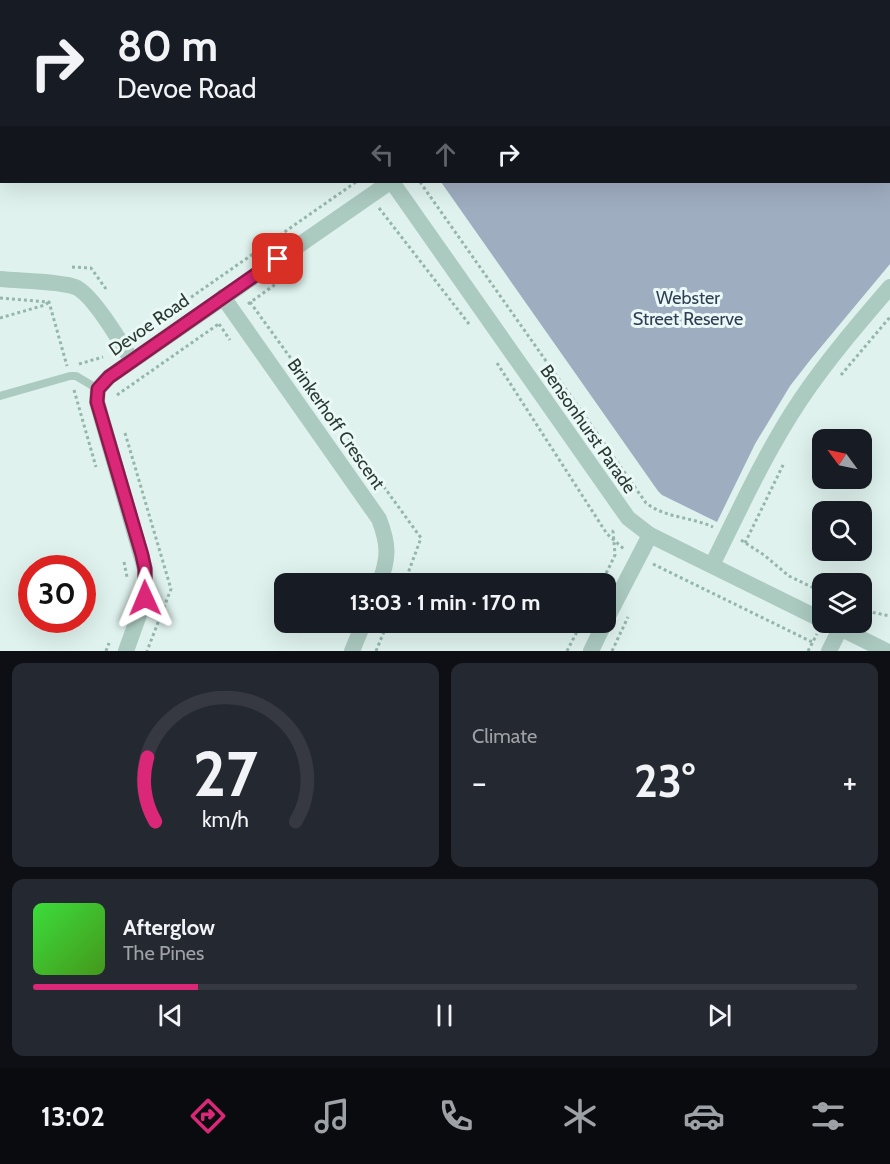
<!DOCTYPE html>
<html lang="en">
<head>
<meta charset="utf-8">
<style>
	:root { --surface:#171b24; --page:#242831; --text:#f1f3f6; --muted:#9ea1a6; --line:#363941; --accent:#db2777 }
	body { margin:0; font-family:Cabin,sans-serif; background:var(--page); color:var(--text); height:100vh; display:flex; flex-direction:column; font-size:22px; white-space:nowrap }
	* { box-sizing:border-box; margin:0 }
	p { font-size:20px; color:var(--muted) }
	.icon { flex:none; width:33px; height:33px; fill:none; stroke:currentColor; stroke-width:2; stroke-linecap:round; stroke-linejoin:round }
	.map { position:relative; height:651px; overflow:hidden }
	.drawer { display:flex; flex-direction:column; gap:12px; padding:12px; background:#0d0f14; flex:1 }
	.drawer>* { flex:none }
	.hud { position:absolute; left:0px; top:0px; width:891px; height:183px; box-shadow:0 6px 24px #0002; background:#171b24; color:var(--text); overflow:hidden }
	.needle { width:39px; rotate:303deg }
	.fabs { position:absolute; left:812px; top:429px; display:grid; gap:12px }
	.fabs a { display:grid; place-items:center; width:60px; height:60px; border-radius:12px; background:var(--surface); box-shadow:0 6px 24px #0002; font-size:30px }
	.speed { position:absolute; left:18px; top:555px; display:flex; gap:12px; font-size:30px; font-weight:700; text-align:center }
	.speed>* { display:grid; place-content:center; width:78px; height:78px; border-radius:50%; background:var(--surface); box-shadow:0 6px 24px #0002; line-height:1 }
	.speed .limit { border:9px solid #d22; background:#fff; color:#111 }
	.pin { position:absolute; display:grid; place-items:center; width:51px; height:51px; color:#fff; margin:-26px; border-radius:12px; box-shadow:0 3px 9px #0006 }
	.me { position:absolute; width:66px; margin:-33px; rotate:359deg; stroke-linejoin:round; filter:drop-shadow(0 0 4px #0008) }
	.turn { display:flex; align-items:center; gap:21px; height:126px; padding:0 18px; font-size:27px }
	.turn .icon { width:78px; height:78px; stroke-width:2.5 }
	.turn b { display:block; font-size:42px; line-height:51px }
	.lanes { display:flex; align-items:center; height:57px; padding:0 18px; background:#0003; justify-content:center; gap:30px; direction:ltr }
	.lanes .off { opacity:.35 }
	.big { font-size:45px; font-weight:700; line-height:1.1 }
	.drawer .tile { flex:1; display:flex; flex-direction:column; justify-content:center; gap:9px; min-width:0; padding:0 21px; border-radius:12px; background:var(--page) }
	.drawer .dial { align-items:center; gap:0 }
	.dial svg { height:156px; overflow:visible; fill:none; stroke:var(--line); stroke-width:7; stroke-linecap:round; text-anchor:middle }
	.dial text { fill:var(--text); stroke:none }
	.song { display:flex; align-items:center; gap:18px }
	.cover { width:72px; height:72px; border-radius:9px; background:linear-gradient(135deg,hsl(120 70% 55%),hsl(100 70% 35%)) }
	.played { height:6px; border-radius:3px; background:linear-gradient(90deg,var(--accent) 20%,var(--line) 20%) }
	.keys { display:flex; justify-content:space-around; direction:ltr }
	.heat { display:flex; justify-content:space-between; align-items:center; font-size:33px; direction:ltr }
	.drawer .tiles { flex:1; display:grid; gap:12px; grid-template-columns:1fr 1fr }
	.tile:last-child { grid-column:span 2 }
	.trip { position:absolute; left:274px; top:573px; width:342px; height:60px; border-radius:12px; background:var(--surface); box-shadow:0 6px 24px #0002; font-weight:700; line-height:60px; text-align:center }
	.dock { display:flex; height:96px; justify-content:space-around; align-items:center; background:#090b0e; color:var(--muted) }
	.dock .icon { width:42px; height:42px }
	.dock .on { color:var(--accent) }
	.dock b { font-size:27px; color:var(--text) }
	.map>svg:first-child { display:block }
</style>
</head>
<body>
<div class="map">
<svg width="890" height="651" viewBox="0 0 890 651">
	<rect width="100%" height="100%" fill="#dff2ed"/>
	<path fill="#9fadc1" d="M314,0H890V264L811,359L790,386L755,444L717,522L662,495L658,491L441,182H890V2Z"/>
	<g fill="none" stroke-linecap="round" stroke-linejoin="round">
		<path stroke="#95b6ab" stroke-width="3" stroke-dasharray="3 3" stroke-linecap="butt" d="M221,0L222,2
			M294,0L295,2
			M387,2L388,0
			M0,107L2,108
			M420,182L646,503C665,518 692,517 713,527
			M379,208L469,324
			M72,267L91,268L106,289
			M0,298L49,302L67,366
			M250,302L421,538L404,584
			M248,304L284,278
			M0,318L45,305L49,302
			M219,324L230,340
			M137,335L356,182
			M497,363L607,534L625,550
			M79,364L103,357
			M841,375L890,317
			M74,390L96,467
			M117,395L220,323
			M125,433L171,589L147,651
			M741,540L764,555L789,576L822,592
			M745,543L784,463
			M124,562L127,577
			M653,564L814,643
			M601,584L615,555L613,531L615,530
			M861,610L890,616
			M106,651L109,643
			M376,651L388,622
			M567,651L582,622
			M612,651L628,617
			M808,651L817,634"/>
		<path stroke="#abcac0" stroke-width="8" d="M0,396L70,376H76L98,389"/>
		<path stroke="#abcac0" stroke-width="16" d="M0,88H2
			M0,279C18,281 60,281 75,287C92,293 122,344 132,361
			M223,297L379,519C389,545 389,558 379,584
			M712,565C740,509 766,451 801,399C828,359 859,323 890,287
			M606,620L650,535
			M126,651L145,598V569L97,402L98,389L109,377L390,182
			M352,651L364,622
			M591,651L605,622
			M829,651L840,629"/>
		<path stroke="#abcac0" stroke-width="16" d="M264,0L265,2
			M392,182L628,518L650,535L822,620
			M828,622L886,651"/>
	</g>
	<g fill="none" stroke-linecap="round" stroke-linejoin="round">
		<g stroke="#8e194d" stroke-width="15">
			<path id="route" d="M145,598V569L142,555L97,402L98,389L109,377L278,259"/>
		</g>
		<use href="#route" stroke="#db2777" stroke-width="10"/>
	</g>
	<g text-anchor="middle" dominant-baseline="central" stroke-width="6" stroke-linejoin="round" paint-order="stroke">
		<g font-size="18" fill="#2f3e55" stroke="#ebf9f6">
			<text x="688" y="298">Webster<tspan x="688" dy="21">Street Reserve</tspan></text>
		</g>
		<g font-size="18" fill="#2a3832" stroke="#ebf9f6">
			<text transform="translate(149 325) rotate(-35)">Devoe Road</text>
			<text transform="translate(336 424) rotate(55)">Brinkerhoff Crescent</text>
			<text transform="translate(588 429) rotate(55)">Bensonhurst Parade</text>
		</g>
	</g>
</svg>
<div class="fabs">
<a><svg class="needle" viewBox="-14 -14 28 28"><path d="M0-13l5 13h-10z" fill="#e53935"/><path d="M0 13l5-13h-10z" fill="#9ea1a6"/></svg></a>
<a><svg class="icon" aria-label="search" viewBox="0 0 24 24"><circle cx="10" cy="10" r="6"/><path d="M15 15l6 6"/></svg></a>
<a><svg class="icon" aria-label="layers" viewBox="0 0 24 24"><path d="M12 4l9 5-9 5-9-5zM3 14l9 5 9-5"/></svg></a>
</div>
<div class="speed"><div class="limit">30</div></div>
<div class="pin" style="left:278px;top:259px;background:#d93025"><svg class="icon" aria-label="arrive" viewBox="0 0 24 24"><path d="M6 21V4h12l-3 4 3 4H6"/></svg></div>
<svg class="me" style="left:145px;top:598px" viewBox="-20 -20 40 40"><path d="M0-17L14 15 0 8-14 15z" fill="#db2777" stroke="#fff" stroke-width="4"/></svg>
<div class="trip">13:03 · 1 min · 170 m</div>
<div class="hud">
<div class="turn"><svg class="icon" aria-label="right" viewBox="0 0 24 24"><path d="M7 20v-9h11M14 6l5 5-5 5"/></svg><div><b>80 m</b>Devoe Road</div></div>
<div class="lanes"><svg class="icon off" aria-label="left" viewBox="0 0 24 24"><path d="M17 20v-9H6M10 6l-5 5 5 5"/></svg><svg class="icon off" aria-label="ahead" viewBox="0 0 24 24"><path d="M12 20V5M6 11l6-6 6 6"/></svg><svg class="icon" aria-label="right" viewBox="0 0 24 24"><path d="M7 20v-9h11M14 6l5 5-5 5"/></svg></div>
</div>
</div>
<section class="drawer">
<div class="tiles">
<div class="tile dial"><svg viewBox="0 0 100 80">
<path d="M14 69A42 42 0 1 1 86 69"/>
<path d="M14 69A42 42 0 0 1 10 36" stroke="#db2777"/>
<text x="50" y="56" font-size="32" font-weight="700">27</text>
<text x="50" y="72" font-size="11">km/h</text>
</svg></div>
<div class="tile"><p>Climate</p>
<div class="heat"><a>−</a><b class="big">23°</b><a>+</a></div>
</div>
<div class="tile">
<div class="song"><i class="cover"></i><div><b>Afterglow</b><p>The Pines</p></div></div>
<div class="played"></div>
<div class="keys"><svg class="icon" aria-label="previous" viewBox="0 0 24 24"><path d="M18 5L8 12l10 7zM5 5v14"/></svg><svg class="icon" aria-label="pause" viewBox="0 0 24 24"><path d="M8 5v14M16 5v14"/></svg><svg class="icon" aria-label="next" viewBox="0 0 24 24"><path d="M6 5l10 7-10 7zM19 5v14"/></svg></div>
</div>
</div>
</section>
<nav class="dock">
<b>13:02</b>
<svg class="icon on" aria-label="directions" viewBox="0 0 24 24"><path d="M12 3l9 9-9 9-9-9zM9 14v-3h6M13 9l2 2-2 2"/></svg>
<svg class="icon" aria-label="music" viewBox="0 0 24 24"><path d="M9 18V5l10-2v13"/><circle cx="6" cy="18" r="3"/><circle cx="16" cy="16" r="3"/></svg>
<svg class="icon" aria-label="phone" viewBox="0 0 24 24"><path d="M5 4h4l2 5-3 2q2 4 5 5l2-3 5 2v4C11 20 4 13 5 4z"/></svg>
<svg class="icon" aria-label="climate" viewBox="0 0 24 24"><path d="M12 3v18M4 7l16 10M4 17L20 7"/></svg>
<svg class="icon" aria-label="car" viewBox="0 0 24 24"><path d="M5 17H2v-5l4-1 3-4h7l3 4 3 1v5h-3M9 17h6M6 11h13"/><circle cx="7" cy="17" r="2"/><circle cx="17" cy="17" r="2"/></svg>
<svg class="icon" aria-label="filters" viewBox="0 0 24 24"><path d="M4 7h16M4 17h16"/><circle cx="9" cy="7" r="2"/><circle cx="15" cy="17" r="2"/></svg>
</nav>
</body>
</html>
